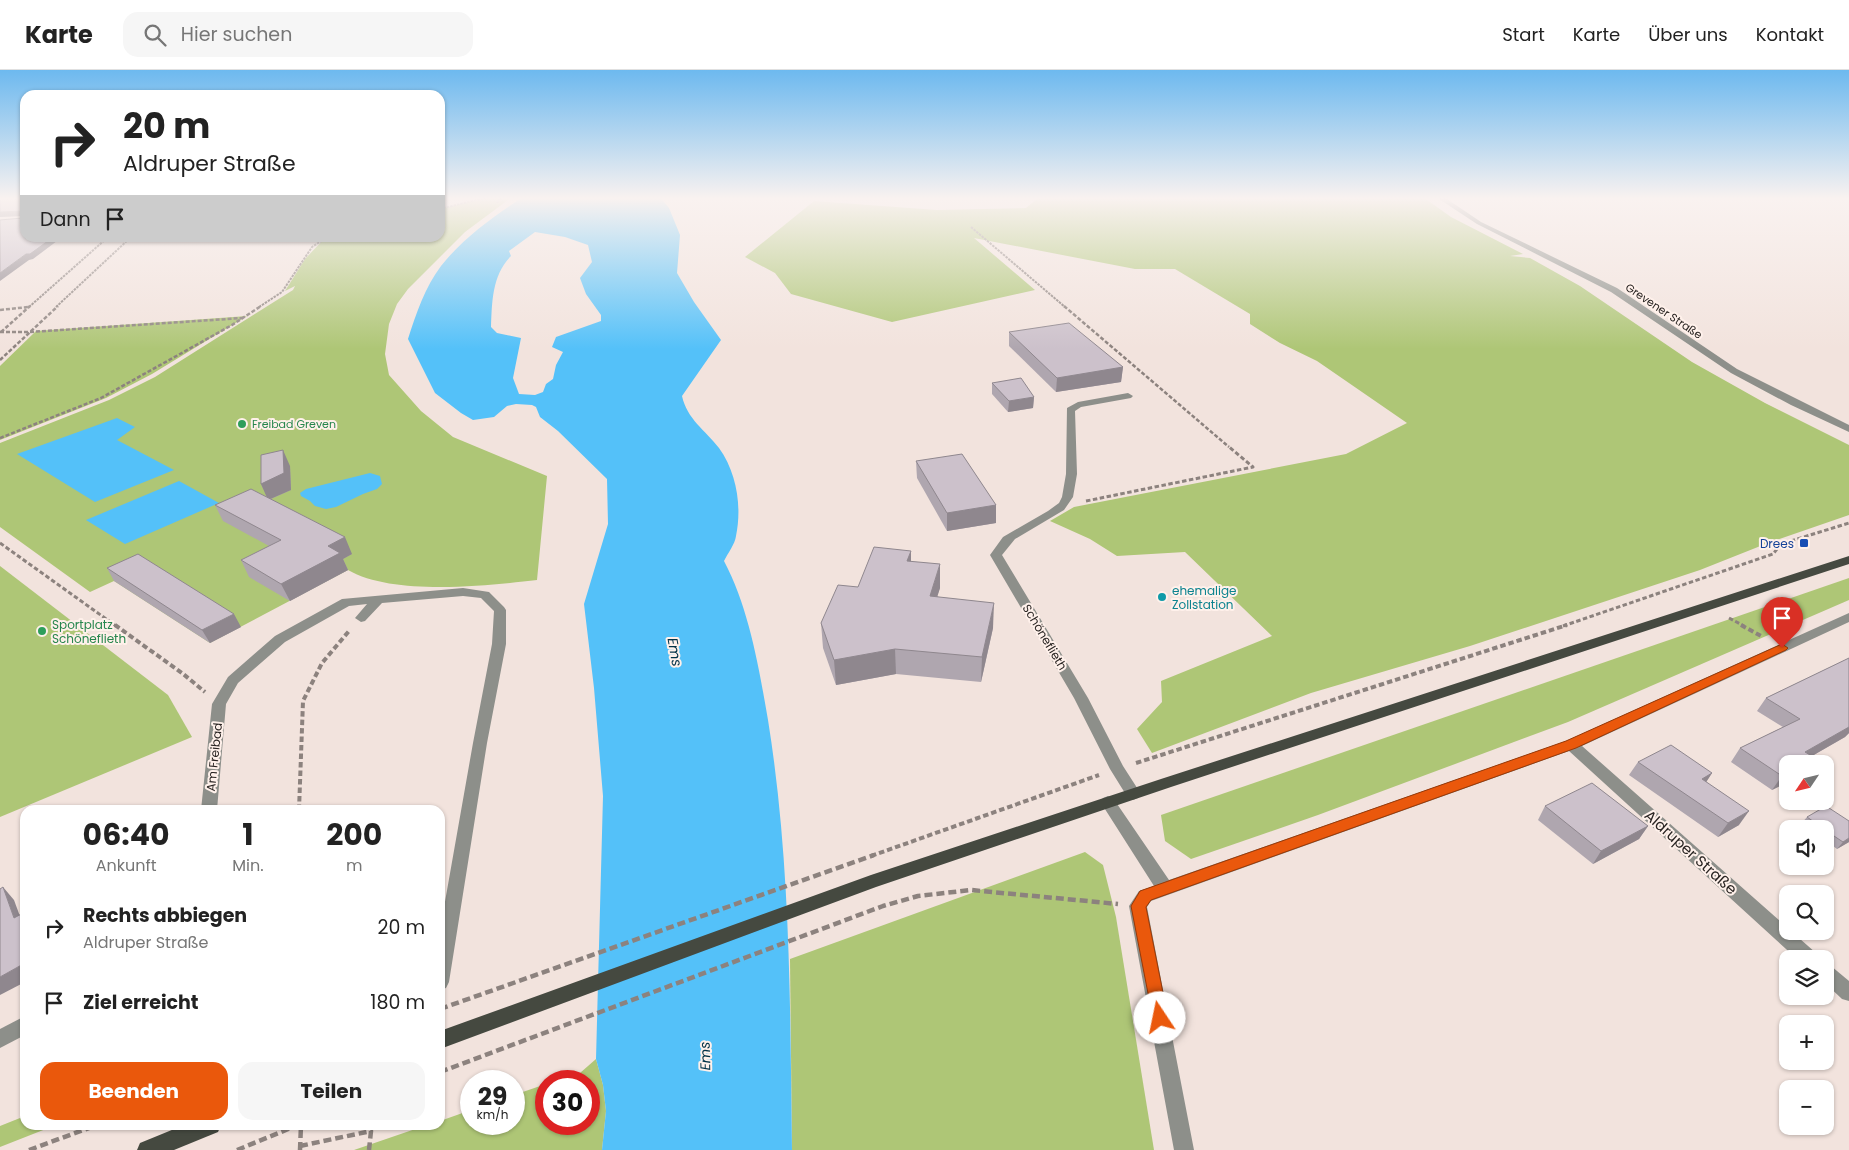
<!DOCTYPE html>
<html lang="de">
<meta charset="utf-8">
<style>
:root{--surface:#fff;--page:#f6f6f6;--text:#222;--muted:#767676;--line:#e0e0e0;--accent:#ea580c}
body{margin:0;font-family:Poppins,sans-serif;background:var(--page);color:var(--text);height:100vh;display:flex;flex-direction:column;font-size:19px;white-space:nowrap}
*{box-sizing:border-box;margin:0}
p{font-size:16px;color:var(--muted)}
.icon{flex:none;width:28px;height:28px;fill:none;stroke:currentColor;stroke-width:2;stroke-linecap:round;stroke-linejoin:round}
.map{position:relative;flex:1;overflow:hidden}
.side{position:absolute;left:20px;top:735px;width:425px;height:325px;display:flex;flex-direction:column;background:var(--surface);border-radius:15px;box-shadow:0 1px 4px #0004}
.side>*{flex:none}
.guide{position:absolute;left:20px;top:20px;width:425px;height:152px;border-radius:15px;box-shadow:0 1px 4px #0004;background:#fff;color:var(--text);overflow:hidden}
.needle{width:32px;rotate:235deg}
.controls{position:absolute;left:1779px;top:685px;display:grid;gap:10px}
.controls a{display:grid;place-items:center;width:55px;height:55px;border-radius:10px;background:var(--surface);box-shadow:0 1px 4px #0004;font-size:25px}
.speed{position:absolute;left:460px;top:1000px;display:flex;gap:10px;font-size:25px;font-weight:700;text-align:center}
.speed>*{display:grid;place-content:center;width:65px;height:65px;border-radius:50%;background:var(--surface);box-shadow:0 1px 4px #0004;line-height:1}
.speed small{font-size:12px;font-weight:400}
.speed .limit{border:8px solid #d22;background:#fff;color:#111}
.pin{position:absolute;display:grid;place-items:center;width:42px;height:42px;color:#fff;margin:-51px -21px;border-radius:50% 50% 50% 0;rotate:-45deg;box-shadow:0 0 5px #0007}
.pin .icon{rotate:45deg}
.me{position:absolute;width:55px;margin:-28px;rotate:349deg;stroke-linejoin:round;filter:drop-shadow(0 0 4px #0008)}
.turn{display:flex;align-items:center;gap:18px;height:105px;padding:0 20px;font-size:22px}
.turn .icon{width:65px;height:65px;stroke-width:2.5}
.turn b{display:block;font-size:35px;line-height:42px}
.then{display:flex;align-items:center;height:48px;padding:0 20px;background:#0003;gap:10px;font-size:19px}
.eta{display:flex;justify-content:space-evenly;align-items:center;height:85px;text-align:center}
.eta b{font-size:30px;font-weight:700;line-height:35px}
.action{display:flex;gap:10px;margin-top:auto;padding:10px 20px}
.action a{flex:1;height:58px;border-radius:15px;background:var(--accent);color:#fff;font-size:20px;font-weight:700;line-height:58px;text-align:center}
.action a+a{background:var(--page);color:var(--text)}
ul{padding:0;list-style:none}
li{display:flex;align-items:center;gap:15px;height:75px;padding:0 20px}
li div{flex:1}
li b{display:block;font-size:19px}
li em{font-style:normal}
header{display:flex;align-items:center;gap:30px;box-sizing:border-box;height:70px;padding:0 25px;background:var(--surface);border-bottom:1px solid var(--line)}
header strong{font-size:24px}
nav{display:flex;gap:28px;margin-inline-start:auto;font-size:18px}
.search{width:350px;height:45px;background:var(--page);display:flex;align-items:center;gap:12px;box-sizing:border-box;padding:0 18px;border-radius:15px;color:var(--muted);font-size:19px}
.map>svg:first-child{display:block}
</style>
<header>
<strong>Karte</strong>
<div class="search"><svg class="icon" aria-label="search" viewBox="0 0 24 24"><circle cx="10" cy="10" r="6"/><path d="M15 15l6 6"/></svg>Hier suchen</div>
<nav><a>Start</a><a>Karte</a><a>Über uns</a><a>Kontakt</a></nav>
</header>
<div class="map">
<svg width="1849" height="1080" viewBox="0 0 1849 1080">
<rect width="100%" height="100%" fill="#f2e3dd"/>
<g fill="#aec676">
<path d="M 490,127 L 512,127 L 465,162 L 408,219 L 397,234 L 389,254 L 385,284 L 389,305 L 421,341 L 453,367 L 547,406 L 537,510 C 485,516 393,526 348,500 L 210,573 L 114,511 L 90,522 L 0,457 L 0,373 L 109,330 L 155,307 L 293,220 L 295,216 L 285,221 L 305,189 L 324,169 L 440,168 L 440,139 Z"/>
<polygon points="1039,127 1423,127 1451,147 1523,184 1510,186 1530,188 1580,216 1692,292 1765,333 1849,375 1849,445 1768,473 1700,500 1470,576 1311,623 1152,683 1137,659 1162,632 1161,611 1272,566 1185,482 1117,486 1090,469 1050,451 1074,437 1346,384 1407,353 1317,291 1280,273 1250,254 1250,244 1175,199 1135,199 974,168 1035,220 892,252 791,224 775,203 745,187 814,131 937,140 1026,138"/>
<polygon points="247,246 152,304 106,328 0,370 0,296 36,261"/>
<polygon points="0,496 168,625 192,667 0,747"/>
<polygon points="1849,508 1849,530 1568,652 1318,745 1191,789 1165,771 1161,745"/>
<polygon points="1085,782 1103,795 1116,847 1154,1080 792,1080 790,889"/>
<polygon points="596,989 603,1015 606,1041 602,1080 354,1080 427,1055 440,1055 440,1051 471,1040 471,1054 514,1054 514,1025 546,1014 546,1054 589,1054 589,1011 555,1011 580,1003"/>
<polygon points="25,1046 25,1055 56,1055 0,1077 0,1056"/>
</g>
<g fill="#54c1f9" fill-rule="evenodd">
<path d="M 523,127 L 660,127 L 669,138 L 680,165 L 677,203 L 694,232 L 721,270 L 682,326 C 687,349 705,360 719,378 C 737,403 742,437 736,466 C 735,474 728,483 724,491 C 749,538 759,598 768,650 C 791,793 790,936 792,1080 L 602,1080 L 606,1041 L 603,1015 L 596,989 L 603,726 L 594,618 L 584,534 L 608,454 L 607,409 L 558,361 L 540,347 L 536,337 L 532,335 L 516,334 L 507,336 L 494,347 L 473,350 L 461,343 L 435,323 L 408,269 C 416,244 425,217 441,196 C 463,168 494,146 523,127 ZM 535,162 L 565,167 L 588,175 L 592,192 L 580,208 L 586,224 L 601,245 L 601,251 L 556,267 L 552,277 L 563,282 L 556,295 L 553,309 L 546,314 L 543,322 L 535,325 L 519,324 L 513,308 L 521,268 L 497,263 L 491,257 C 492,232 492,205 511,186 L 509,181 Z"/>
<polygon points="117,348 135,357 117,370 174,400 95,432 17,384"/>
<polygon points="370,403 380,406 382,414 377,419 363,424 336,437 326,439 315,436 310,431 301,426 300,423 306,419"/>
<polygon points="179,411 219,433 125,474 86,450"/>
</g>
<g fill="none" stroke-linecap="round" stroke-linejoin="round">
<g stroke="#8c827e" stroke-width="2" stroke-dasharray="2.5 1" stroke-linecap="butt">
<polyline points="497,133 501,127"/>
<polyline points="440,139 488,127"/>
<polyline points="971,157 1065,237"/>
<polyline points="29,237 107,168"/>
<polyline points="56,237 130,168"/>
<polyline points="259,237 282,222 312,177 326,168"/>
</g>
<g stroke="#8c827e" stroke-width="2.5" stroke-dasharray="4 2" stroke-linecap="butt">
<polyline points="1064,236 1229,377"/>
<polyline points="0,240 28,237"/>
<polyline points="0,262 30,262 243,248"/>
<polyline points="1,262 30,236"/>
<polyline points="0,290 58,236"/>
<polyline points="0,368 101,328 232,255 261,236"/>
</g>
<g stroke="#8c827e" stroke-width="3" stroke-dasharray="4.5 2.5" stroke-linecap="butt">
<polyline points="1086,431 1253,397 1228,376"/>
<polyline points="0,473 116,556"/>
<polyline points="1729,548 1744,556"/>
<polyline points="1563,556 1773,484 1781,474 1849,453"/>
</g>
<g stroke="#8c827e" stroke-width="4" stroke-dasharray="5.5 3" stroke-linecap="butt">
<polyline points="115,555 182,603 205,622"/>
<polyline points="1741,555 1763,567"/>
<polyline points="1136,693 1567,555"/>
<polyline points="299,740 303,631 322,593 349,561"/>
<polyline points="871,786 1099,705"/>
</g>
<g stroke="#8c827e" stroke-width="4.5" stroke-dasharray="8 4" stroke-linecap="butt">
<polyline points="440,939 874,785"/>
<polyline points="440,1002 883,836 918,826 971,820 1118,834"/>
<polyline points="300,1076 371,1061 369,1080"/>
<polyline points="29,1080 97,1055"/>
<polyline points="237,1080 298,1055"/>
<polyline points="300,1080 301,1055"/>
</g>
<g fill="#8d8f8a" fill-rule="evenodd">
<polygon points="1436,127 1444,127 1481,152 1617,218 1737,299 1849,355 1849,362 1791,335 1731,303 1611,222 1477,154"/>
<polygon points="1128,323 1133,326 1131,328 1081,337 1075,341 1077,404 1073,427 1064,440 1015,469 1002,485 1088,628 1123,696 1141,724 1138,728 1133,730 1128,728 1110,699 1074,628 990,485 1003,467 1048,441 1059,433 1062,427 1066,404 1067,338 1078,332"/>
<polygon points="463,518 489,522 504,537 506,540 506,574 487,673 449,912 446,918 440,920 440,860 473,673 492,574 494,541 481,528 463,526 382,533 365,551 361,552 355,548 367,534 349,536 285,572 238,613 226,634 217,740 201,740 212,634 228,607 275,566 342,529"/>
<polygon points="1849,543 1849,552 1582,676 1788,858 1788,861 1791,861 1816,883 1819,889 1797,889 1569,681 1151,831 1147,837 1194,1080 1174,1080 1129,836 1139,821 1154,816 1103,736 1100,732 1103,728 1108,726 1113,728 1169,810 1566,671"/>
<polygon points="1825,894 1831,896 1849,911 1849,931 1842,929 1825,913"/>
<polygon points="25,946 25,965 0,978 0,959"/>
</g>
<g fill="#454940" fill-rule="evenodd">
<polygon points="1849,486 1849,494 1171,717 876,817 440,979 440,961 871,805 1161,709"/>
<polygon points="184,1055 221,1055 218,1062 174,1080 137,1080 140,1073"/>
</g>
</g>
<g fill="#afa6af">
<polygon points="1009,262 1123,297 1121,312 1056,322 1009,276"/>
<polygon points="992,313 1034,327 1033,338 1008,342 992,324"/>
<polygon points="916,391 996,435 996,453 947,461 917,408"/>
<polygon points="290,396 291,420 271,429 352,484 343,489 348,500 290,531 249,507 241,490 269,476 223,451 215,435 267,427 261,414"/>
<polygon points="911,481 911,491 940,518 937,526 993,558 981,612 896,604 836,615 823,578 821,553 858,517"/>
<polygon points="107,498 241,557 210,573 114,511"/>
<polygon points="1849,588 1849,663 1845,667 1812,686 1788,712 1772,720 1731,692 1740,678 1783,657 1757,641 1766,628"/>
<polygon points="1638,692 1712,703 1706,712 1739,755 1718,767 1629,705"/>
<polygon points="1545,736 1648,756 1639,769 1593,794 1538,750"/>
<polygon points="1807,747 1849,751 1849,772 1837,779 1825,770 1825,759 1808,759 1801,754"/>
</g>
<g fill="#8f878e">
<polygon points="24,141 25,146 0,147 0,142"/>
<polygon points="52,168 61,168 33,189 29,190 0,211 0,203 26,184"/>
<polygon points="1123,297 1121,312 1056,322 1057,308"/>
<polygon points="1034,327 1033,338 1008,342 1009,331"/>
<polygon points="283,380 290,396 291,420 268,430 261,414"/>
<polygon points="996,435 996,453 947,461 947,443"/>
<polygon points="345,467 352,484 343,489 348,500 290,531 281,514 328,476"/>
<polygon points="911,481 911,505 907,491"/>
<polygon points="940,494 940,518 930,550 930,526"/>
<polygon points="994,533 993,558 981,612 982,587"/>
<polygon points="234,544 241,557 210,573 202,560"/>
<polygon points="895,579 896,604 836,615 834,590"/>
<polygon points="1849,657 1849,663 1845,667 1798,694 1805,682"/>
<polygon points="1817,689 1813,694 1808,694"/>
<polygon points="1712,703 1703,717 1702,709"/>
<polygon points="1788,703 1788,712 1772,720 1782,706"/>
<polygon points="1749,741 1739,755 1718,767 1728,753"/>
<polygon points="1648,756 1639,769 1593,794 1601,781"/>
<polygon points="1849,768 1849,772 1837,779 1843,772"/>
<polygon points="3,817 14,830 25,860 14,848"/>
<polygon points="25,893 25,912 0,925 0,907"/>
</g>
<g fill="#ccc1cb" stroke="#8f878e">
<polygon points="0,127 25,127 25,168 52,168 30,184 26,184 0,203 0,150 22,148 24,141 0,142"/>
<polygon points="1069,253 1123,297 1057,308 1009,262"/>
<polygon points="1021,308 1034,327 1009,331 992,313"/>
<polygon points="283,380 284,403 261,414 261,385"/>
<polygon points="962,384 996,435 947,443 916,391"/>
<polygon points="251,419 345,467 328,476 340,483 281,514 241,490 281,470 215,435"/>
<polygon points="874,477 911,481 907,491 940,494 930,526 994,533 982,587 895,579 834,590 821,553 838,515 858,517"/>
<polygon points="138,484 234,544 202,560 107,498"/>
<polygon points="1849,588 1849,657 1805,682 1817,689 1808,694 1788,694 1788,703 1782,706 1740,678 1800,649 1766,628"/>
<polygon points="1671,675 1712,703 1702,709 1749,741 1728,753 1638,692"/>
<polygon points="1592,713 1648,756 1601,781 1545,736"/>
<polygon points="1826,736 1849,751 1849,768 1843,772 1825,760 1825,759 1824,759 1807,747"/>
<polygon points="3,817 14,848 25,842 25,893 0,907 0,819"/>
</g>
<linearGradient id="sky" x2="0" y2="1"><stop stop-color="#6db9ef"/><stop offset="0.46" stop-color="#f9f2f0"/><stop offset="1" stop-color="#f9f2f0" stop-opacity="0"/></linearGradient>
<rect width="1849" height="279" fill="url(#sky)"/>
<polygon fill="#ea580c" stroke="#983908" points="1782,574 1788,578 1786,580 1576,678 1151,830 1146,837 1168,948 1166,954 1160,956 1154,954 1131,836 1140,821 1566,671"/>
<g fill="#2e9e5b" stroke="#fff1eb" stroke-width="2">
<circle cx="242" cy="354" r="5"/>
<circle cx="42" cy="561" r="5"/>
</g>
<rect fill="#1a4fb4" stroke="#fff1eb" stroke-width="2" x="1799" y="468" width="10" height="10" rx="2.5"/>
<circle fill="#0f9aa8" stroke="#fff1eb" stroke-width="2" cx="1162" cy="527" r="5"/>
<g text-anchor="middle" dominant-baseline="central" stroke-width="4" stroke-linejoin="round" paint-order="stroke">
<g font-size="11" fill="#292422" stroke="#fff1eb">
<text transform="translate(1664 241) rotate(34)">Grevener Straße</text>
</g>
<g font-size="11" fill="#27864d" stroke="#fff1eb" text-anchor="start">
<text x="252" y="354">Freibad Greven</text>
</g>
<g font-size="12" fill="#164399" stroke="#fff1eb" text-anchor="end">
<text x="1794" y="473">Drees</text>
</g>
<g font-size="12" fill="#0d838f" stroke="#fff1eb" text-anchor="start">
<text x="1172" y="520">ehemalige<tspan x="1172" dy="14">Zollstation</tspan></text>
</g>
<g font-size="12" fill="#27864d" stroke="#fff1eb" text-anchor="start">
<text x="52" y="554">Sportplatz<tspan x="52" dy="14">Schöneflieth</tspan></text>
</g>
<g font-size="12" fill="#292422" stroke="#fff1eb">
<text transform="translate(1045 567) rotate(59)">Schöneflieth</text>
<text transform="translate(214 687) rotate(-84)">Am Freibad</text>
</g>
<g font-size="14" font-style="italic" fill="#003147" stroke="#fff1eb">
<text transform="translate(675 582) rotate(80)">Ems</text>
<text transform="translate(705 986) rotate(-91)">Ems</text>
</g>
<g font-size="15" fill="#292422" stroke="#fff1eb">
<text transform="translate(1691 782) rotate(42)">Aldruper Straße</text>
</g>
</g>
</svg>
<div class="controls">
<a><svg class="needle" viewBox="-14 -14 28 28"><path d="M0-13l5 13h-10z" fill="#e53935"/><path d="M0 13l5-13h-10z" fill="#767676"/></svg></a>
<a><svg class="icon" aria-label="sound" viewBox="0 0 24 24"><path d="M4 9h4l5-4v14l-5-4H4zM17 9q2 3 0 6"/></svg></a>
<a><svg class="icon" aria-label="search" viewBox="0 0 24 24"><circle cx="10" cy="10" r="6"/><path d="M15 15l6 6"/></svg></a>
<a><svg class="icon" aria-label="layers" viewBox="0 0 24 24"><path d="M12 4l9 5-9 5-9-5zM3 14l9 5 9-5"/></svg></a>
<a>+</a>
<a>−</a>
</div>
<div class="speed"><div>29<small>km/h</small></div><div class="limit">30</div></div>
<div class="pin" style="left:1782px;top:578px;background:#d93025"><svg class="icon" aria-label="arrive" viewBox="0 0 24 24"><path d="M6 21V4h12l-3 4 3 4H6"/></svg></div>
<svg class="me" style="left:1160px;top:948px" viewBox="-20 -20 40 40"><circle r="19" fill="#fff"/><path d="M0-13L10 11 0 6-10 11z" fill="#ea580c"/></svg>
<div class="guide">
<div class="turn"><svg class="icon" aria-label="right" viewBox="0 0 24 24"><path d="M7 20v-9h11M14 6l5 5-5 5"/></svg><div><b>20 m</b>Aldruper Straße</div></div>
<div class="then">Dann<svg class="icon" aria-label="arrive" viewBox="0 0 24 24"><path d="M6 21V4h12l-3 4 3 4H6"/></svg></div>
</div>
<section class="side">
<div class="eta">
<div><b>06:40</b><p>Ankunft</p></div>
<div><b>1</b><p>Min.</p></div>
<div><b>200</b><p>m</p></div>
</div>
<ul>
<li><svg class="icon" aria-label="right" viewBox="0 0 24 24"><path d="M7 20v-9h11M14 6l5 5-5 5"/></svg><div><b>Rechts abbiegen</b><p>Aldruper Straße</p></div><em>20 m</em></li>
<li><svg class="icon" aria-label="arrive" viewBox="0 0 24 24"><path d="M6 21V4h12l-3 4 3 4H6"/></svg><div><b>Ziel erreicht</b></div><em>180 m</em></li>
</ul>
<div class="action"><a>Beenden</a><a>Teilen</a></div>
</section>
</div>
